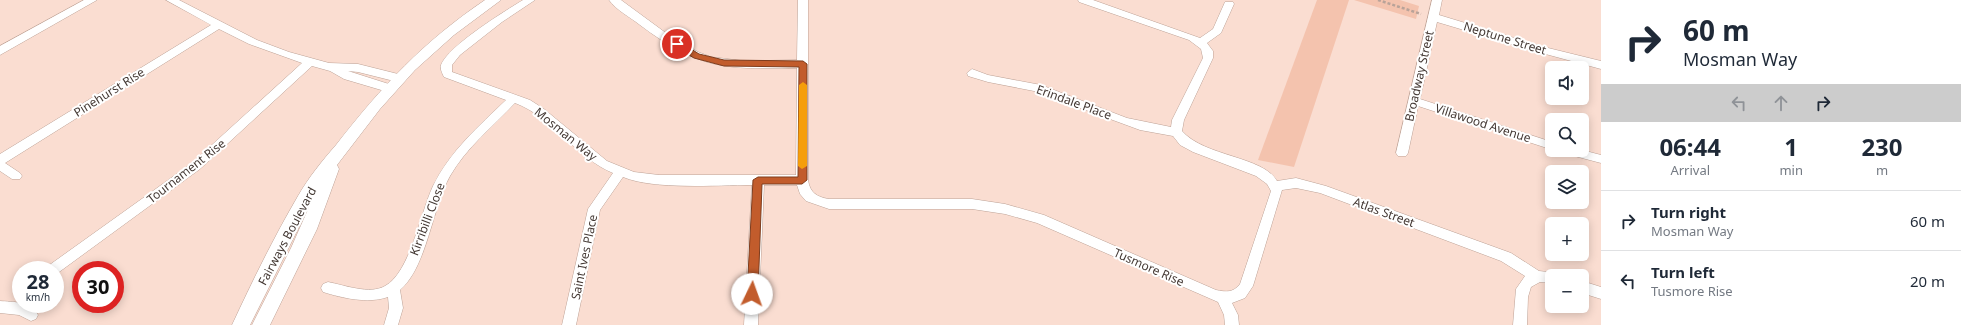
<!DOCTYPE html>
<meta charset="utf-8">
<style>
:root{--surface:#fff;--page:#f2f2f3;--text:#1f2937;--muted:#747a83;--line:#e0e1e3}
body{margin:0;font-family:"Noto Sans",sans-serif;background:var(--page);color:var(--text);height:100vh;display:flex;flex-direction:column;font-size:15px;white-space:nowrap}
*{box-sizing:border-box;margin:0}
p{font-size:13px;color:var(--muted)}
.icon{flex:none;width:22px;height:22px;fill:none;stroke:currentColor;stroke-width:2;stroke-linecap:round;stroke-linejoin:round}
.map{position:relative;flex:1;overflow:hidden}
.drawer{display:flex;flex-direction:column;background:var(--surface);width:360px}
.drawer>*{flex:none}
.top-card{background:#fff;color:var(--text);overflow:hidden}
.tools{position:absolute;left:1545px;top:61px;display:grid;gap:8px}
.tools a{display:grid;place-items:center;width:44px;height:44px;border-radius:6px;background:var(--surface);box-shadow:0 2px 10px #0003;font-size:20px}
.speed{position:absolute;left:12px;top:261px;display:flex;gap:8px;font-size:20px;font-weight:700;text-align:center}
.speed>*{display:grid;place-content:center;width:52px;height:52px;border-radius:50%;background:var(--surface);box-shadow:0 2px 10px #0003;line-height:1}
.speed small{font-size:10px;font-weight:400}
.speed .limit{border:6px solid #d22;background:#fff;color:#111}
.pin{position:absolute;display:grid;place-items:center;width:34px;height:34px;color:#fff;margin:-17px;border:2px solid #fff;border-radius:50%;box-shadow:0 1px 4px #0007}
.me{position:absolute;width:44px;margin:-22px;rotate:3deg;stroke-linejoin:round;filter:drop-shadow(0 0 3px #0008)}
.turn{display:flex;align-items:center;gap:14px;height:84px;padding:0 16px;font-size:18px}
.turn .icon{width:52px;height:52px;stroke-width:2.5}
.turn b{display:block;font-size:28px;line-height:34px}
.lanes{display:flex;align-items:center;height:38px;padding:0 16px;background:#0003;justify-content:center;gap:20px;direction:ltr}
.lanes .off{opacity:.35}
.eta{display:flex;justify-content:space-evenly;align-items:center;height:68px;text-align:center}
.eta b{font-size:24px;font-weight:700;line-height:28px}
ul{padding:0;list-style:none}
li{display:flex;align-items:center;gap:12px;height:60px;padding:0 16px;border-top:1px solid var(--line)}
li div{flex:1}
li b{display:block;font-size:15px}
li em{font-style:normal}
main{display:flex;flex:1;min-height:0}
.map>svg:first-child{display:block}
</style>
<main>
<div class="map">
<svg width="1601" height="325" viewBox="0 0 1601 325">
<rect width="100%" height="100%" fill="#faddd1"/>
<g fill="#f4c3ae">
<polygon points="1317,0 1349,0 1294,167 1258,160"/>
<polygon points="1354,0 1400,0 1419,6 1416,19"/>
</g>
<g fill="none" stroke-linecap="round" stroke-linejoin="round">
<defs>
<g id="minor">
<polygon points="84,0 97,0 0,55 0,46"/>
<polygon points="166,0 179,0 257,40 289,52 329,63 358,64 402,75 403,78 398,82 358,72 348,71 392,85 394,88 392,91 388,92 344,79 330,71 312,66 200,169 55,275 55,270 46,270 48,266 192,163 302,63 249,44 219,29 5,163 20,173 22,176 20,179 12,179 0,171 0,154 211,25"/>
<path d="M 523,0 L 535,0 L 502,22 L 460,55 L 452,65 L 452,72 L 530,100 L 544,109 L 607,161 L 634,172 L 659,175 L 796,175 L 797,68 C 725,69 700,70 640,25 C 630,17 616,10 609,0 L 621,0 L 670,36 L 698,52 L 711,57 L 744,61 L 797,60 L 798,0 L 808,0 L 808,180 C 810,193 817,197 829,199 L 972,199 L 1005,204 L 1044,215 L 1216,290 C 1226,292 1233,293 1240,284 L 1271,191 L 1267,184 L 1256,176 L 1193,152 L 1180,145 L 1173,136 L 1140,130 L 1034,91 L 988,82 L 968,76 L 967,73 L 972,69 L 988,75 L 1041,85 L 1127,118 L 1171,127 L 1172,120 L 1203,58 L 1201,49 L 1189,40 L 1079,2 L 1078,0 L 1093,0 L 1200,38 L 1213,29 L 1225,2 L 1233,2 L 1234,4 L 1221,33 L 1207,43 L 1213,51 L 1213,58 L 1184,120 L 1182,131 C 1205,157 1263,156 1277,181 L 1296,178 L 1326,186 L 1511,253 L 1539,271 L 1557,273 L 1558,276 L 1552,276 L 1552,283 L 1540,282 L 1531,287 L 1528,297 L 1527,325 L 1513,325 L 1516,289 L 1525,276 L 1501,261 L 1320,193 L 1296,188 L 1282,190 L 1253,286 L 1245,298 L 1232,303 L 1238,315 L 1239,325 L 1225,325 L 1224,315 L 1218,302 L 1037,223 L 1005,214 L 972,209 L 829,209 L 806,201 L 800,194 L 797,185 L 764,185 L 758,325 L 744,325 L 752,185 C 717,185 654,190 623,177 L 600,210 L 576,325 L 562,325 L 588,209 L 613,173 C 576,158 553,117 515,103 C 493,126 466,148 450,176 C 432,208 427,267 400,290 L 403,308 L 398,325 L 384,325 L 389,308 L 388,297 C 368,304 342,298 323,292 L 321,288 L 323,284 L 328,282 C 344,285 370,295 385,286 C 410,273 421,211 433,186 C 450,151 479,126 506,100 L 444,77 C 442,73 440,69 441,65 C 448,46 505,11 523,0 Z"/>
<polygon points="1432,0 1442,0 1439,15 1544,47 1601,61 1601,69 1538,52 1437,22 1420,99 1552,142 1553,150 1418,106 1408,153 1406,156 1398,156 1396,153"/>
<polygon points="1561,150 1582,150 1601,155 1601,163 1563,153"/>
<polygon points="1582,281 1601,287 1601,299 1582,293"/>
<path d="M 0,301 C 13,302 31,301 38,315 L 36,319 L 31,321 L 19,315 L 0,313 Z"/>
</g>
<path id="tertiary" d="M 485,0 L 501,0 L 454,35 L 415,70 L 380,109 L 337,165 L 339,169 L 317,229 L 270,325 L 252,325 L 291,248 L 310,205 L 250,325 L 232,325 C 252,282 274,237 298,196 C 309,177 322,161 336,145 C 382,86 423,42 485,0 Z"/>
</defs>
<use href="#minor" stroke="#bda296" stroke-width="1"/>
<use href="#tertiary" stroke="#bda296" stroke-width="1"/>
<polyline stroke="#b9a399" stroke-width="2.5" stroke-dasharray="3 2" stroke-linecap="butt" points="1378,0 1421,14"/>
<use href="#minor" fill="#fff" fill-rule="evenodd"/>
<use href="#tertiary" fill="#fff" fill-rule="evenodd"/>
</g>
<polygon fill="#c25c2c" stroke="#7e3c1d" points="674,42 680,42 699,54 724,60 803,61 807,64 807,180 802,184 762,184 758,294 756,297 749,297 747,294 753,180 758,177 798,177 799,67 724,66 694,58 674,46"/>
<polygon fill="#f59e0b" points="803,82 807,85 807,166 802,169 798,166 799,85"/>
<g text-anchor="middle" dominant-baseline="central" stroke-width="4" stroke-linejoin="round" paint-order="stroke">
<g font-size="12" fill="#443934" stroke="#fff">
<text transform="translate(1505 38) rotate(17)">Neptune Street</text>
<text transform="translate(1419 76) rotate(-77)">Broadway Street</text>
<text transform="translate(109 92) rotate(-32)">Pinehurst Rise</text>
<text transform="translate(1074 102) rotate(20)">Erindale Place</text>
<text transform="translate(1483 123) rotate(18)">Villawood Avenue</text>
<text transform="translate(566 134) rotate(39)">Mosman Way</text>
<text transform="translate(186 171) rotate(-38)">Tournament Rise</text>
<text transform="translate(1384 212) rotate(20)">Atlas Street</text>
<text transform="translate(427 219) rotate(-69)">Kirribilli Close</text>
<text transform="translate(287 236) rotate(-62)">Fairways Boulevard</text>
<text transform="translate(584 257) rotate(-78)">Saint Ives Place</text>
<text transform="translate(1149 267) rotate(24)">Tusmore Rise</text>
</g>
</g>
</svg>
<div class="tools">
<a><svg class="icon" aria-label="sound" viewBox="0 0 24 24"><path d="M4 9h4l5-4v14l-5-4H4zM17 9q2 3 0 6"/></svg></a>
<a><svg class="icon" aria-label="search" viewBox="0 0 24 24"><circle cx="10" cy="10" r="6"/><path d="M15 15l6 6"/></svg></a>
<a><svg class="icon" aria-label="layers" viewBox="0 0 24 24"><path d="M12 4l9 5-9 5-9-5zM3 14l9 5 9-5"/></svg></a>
<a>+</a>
<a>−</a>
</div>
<div class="speed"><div>28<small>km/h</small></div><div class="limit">30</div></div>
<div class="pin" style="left:677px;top:44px;background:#d93025"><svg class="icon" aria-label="arrive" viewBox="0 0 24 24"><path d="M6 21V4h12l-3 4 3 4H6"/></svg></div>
<svg class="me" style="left:752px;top:294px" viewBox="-20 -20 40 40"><circle r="19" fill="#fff"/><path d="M0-13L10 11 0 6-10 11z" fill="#c25c2c"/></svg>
</div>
<section class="drawer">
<div class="top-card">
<div class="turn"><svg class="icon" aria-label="right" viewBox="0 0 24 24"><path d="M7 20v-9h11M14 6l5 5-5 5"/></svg><div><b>60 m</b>Mosman Way</div></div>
<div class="lanes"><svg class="icon off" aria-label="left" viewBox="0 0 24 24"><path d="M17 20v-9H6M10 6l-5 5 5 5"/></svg><svg class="icon off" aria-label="ahead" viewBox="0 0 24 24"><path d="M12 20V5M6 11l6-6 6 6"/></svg><svg class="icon" aria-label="right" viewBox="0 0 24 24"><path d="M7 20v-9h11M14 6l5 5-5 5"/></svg></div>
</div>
<div class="eta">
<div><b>06:44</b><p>Arrival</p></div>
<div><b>1</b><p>min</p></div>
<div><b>230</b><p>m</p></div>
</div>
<ul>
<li><svg class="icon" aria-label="right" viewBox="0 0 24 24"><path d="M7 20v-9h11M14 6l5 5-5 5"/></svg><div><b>Turn right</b><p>Mosman Way</p></div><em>60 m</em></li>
<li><svg class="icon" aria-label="left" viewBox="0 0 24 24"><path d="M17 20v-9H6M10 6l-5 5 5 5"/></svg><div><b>Turn left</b><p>Tusmore Rise</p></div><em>20 m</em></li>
</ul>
</section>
</main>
